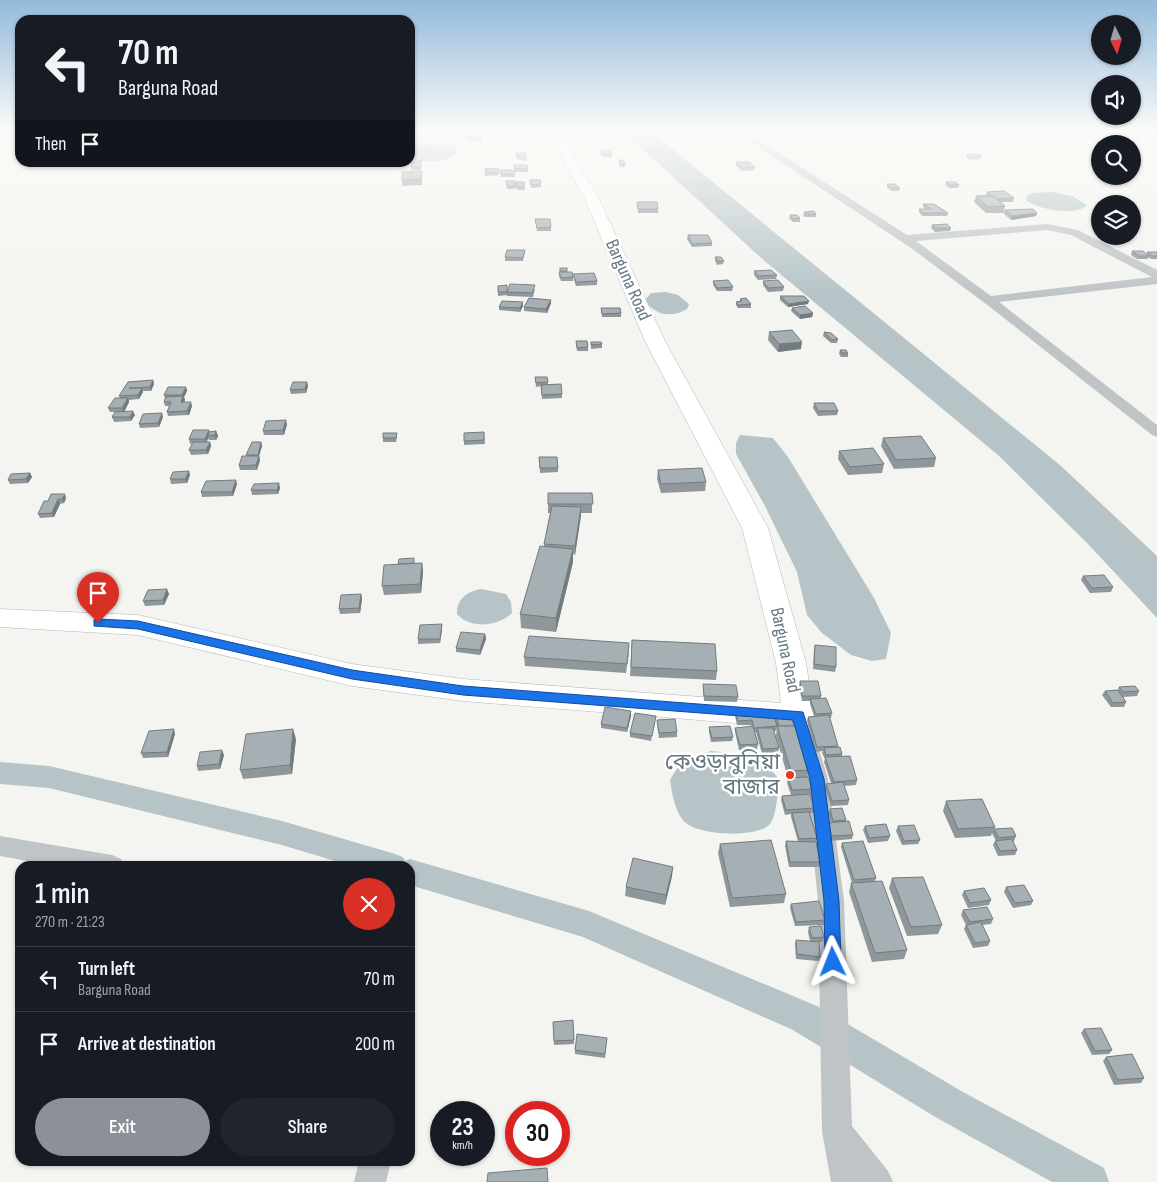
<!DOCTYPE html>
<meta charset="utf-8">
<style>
:root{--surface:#171b24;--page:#20242c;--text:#f1f3f6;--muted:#9ea1a6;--line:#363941;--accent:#8c9099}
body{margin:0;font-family:"Sofia Sans Condensed","Noto Sans Bengali",sans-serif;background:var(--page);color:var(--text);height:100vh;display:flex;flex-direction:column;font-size:19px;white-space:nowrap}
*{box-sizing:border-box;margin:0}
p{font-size:16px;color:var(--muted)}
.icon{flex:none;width:28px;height:28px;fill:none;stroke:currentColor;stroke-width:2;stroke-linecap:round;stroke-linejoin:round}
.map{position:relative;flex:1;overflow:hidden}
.drawer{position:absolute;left:15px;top:861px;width:400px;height:305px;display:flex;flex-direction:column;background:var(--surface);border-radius:15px;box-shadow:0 1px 4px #0004}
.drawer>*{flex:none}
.hud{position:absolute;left:15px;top:15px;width:400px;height:152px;border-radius:15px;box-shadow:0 1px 4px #0004;background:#171b24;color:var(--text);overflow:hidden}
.needle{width:32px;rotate:175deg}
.controls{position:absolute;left:1091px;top:15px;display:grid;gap:10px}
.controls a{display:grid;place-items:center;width:50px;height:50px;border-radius:50%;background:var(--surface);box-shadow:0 1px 4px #0004;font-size:25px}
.speed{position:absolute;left:430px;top:1101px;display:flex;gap:10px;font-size:25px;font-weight:700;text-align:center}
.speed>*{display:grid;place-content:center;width:65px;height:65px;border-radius:50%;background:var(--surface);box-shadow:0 1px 4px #0004;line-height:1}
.speed small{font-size:12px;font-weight:400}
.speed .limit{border:8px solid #d22;background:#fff;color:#111}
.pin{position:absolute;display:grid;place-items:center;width:42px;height:42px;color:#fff;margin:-51px -21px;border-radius:50% 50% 50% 0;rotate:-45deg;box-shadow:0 0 5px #0007}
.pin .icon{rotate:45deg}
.me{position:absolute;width:55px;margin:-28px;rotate:358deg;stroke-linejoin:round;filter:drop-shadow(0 0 4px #0008)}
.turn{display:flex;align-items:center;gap:18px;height:105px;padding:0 20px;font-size:22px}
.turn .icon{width:65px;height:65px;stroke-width:2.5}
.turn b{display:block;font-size:35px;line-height:42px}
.then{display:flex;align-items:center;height:48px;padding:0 20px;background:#0003;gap:10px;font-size:19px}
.round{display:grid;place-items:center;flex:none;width:52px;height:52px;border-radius:26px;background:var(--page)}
.headline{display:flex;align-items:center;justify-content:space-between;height:85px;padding:0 20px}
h1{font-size:30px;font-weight:600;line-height:38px}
.action{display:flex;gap:10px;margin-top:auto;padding:10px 20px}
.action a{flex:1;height:58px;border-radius:30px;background:var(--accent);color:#fff;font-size:20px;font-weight:600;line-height:58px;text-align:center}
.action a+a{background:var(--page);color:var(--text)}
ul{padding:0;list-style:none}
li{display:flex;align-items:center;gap:15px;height:65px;padding:0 20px;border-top:1px solid var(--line)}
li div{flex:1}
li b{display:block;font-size:19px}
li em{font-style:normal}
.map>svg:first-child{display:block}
</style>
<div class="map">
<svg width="1157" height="1182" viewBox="0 0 1157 1182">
<rect width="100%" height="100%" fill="#f4f4f0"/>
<g fill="#b6c4c7">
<polygon points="622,130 649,130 1061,466 1157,556 1157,618 1089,545 998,455 760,257"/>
<polygon points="424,143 455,147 456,154 443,161 410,161 410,146"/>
<path d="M 1052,192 L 1072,196 L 1087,205 C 1078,217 1036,209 1026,200 L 1027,196 L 1032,193 Z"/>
<path d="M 666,292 L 678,295 L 689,304 L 687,309 C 672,318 655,316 645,300 L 651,293 Z"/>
<polygon points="740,435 773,438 788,457 874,598 891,633 886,659 872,661 851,655 822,633 807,615 797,572 765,506 736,454 736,443"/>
<path d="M 481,589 L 506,594 L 511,602 L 512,613 C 498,627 470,629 457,614 C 456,599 468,591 481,589 Z"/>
<path d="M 711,751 C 739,754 766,756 781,783 C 776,795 777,819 768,826 C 752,838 700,835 686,823 C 675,814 672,793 670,780 C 681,760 689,757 711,751 Z"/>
</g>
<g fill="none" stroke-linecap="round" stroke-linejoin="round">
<polygon fill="#b6c4c7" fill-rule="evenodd" points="0,762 49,766 282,821 392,853 403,857 405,861 410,859 589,911 817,1006 963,1092 1104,1168 1109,1182 1052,1182 937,1118 793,1030 583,937 410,885 410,866 351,866 282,845 49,788 0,784"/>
<defs>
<polygon id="primary" points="546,130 558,130 598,197 665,341 768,528 806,663 814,716 809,724 798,728 463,701 352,686 138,635 0,627 0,609 138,615 352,664 463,679 781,703 776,663 742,528 645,341 584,197"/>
</defs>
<use href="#primary" stroke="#b2b7ba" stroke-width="1"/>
<g fill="#bfc4c6" fill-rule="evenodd">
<path d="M 733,130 L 743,130 L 907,235 L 1047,224 L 1078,230 L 1157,270 L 1157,284 L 999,302 L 1157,425 L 1157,437 L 1152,435 L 990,307 L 911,248 ZM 1047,230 L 1071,235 L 1152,277 L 991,296 L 916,241 Z"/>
<polygon points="798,708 806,710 809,716 828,779 844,901 852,1126 888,1171 893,1182 831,1182 822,1131 818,901 806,779 787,716 790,710"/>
<polygon points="0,836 112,855 121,859 124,866 55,866 0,856"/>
<polygon points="359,1161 391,1161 386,1182 354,1182"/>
</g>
<use href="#primary" fill="#fff" fill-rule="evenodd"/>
</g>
<g fill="#8f979b">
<polygon points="577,130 590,133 590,136 578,136"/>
<polygon points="809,130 827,130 827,132 812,132"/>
<polygon points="465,133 482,138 482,141 467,141"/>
<polygon points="601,151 612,154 612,157 603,157 601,154"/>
<polygon points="516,153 527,156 526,161 517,159"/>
<polygon points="967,154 982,156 981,159 970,160 966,157"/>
<polygon points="619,160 625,164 625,167 620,167 619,163"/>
<polygon points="421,161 421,170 411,170 411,167"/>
<polygon points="736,162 755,167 754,170 741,171 736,165"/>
<polygon points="527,165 528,172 515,172 514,168"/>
<polygon points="498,168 499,175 485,176 485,169"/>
<polygon points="500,170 514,170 515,177 501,177"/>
<polygon points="422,171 422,185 402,186 402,180"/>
<polygon points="530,180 541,184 541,187 531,188"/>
<polygon points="506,181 516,186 516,189 507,189"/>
<polygon points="516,182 524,182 525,190 517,190"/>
<polygon points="946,182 959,185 958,188 949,188 945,185"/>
<polygon points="887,184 900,188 899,191 891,191 887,187"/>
<polygon points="987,192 1014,198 1013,202 1001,202 1005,206 1004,213 986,213 974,202 976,196 986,195"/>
<polygon points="637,202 658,209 658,213 638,213"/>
<polygon points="923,204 948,213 947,216 922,216 919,212 919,209 925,209 923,207"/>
<polygon points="1005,210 1036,216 1011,220 1004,214"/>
<polygon points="804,212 816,214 816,217 805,217 803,215"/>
<polygon points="790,215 800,218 800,222 793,222 789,218"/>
<polygon points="535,219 551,227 551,231 537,231"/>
<polygon points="932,225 951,228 950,231 935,232 931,228"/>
<polygon points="688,235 712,243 712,246 692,247 687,239"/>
<polygon points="525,250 523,261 505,261 505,257"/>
<polygon points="1132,251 1147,254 1147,252 1157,252 1157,259 1151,259 1148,257 1148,259 1137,259 1131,255"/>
<polygon points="715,257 724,261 723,264 717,265 715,261"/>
<polygon points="560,268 567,268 567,272 573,277 573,281 561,281 559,276"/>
<polygon points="754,271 777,275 776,279 758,280 754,275"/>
<polygon points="573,274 597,281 597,285 576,286 573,277"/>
<polygon points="713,281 733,287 732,291 717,291 713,285"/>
<polygon points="763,281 784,287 783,291 768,292 763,285"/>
<polygon points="498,286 507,292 535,289 533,297 507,296 507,295 498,296"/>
<polygon points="780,296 808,304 788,307 780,300"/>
<polygon points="740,299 751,304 751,308 738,308 736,305 736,302 740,301"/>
<polygon points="551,300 551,303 547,313 524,311 524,307"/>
<polygon points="523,306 520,312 499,310 499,307"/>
<polygon points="601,308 621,313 621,317 602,317"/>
<polygon points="792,308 813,313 812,317 800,319 791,311"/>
<polygon points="769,332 801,349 778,352 768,340"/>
<polygon points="824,332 838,339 837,343 831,343 823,336"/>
<polygon points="576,341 588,347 588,351 577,351"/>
<polygon points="591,342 602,344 602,348 591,349"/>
<polygon points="840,350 848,353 848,357 841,357 839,354"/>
<polygon points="535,377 547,377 548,384 562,394 562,398 542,399 541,386 536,387"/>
<polygon points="153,380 154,384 151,391 143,391 143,392 139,399 129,400 129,402 124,412 135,415 131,421 114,422 112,417 115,412 110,412 108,408 120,398 119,396 128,382"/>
<polygon points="307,382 308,386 306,393 291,394 290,390"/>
<polygon points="186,387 187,391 184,397 185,400 184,402 192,406 189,415 168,416 167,412 170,406 165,406 164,402 165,399 164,395"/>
<polygon points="814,403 838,411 837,415 818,416 813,408"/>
<polygon points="163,417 159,427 140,428 139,424"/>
<polygon points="287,424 284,435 264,435 263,431"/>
<polygon points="216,431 218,436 216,440 209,440 208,438 207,442 210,442 211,446 208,454 191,455 189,450 193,443 190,444 189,439 210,432"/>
<polygon points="484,432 485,444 464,445 464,441"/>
<polygon points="397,437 396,442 383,442 383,438"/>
<polygon points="883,438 936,458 934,467 894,469 881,446"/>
<polygon points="261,442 262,446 259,456 260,460 257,470 240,470 239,466 247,456 246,455"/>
<polygon points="839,451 884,464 882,473 848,475 838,459"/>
<polygon points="539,457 558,468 558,472 540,473"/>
<polygon points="658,470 706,482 705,491 661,493 657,479"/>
<polygon points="30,473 32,477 28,483 10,484 8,480"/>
<polygon points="190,475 187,483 171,484 170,479"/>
<polygon points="237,484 233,496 202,497 201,492"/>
<polygon points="280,488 278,494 252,495 251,490"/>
<polygon points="548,493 592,493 592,513 581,513 575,555 573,554 573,562 556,632 521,628 520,614 544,546 550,513 548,513"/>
<polygon points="66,498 64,503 60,504 54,517 40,518 38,514 48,501"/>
<polygon points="415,563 422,563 423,572 421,593 384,595 382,586"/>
<polygon points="1083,576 1113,587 1111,592 1090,593 1081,580"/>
<polygon points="169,594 164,605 145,606 143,601"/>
<polygon points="361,594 362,599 360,613 340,614 339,609"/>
<polygon points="442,624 442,629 440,643 418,644 418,639"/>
<polygon points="485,634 486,639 480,655 456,652 456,648"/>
<polygon points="632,640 717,671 716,680 630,676"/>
<polygon points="815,645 836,667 835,672 813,669 814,649"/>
<polygon points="629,652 626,673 525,666 524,657"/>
<polygon points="800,681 821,696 821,698 832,713 831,718 829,718 838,746 837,747 842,754 842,756 857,780 856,785 844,786 849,800 848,805 831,806 825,788 826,784 831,783 824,762 825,759 822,753 823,751 816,752 807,721 808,717 814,716 810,704 810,701 802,701 799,686"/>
<polygon points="703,684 738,697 737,702 704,701 703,689"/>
<polygon points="1119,687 1139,691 1137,696 1123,697 1126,702 1124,707 1111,707 1102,695 1105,691 1118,690"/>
<polygon points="631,711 631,716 627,732 601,728 601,724"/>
<polygon points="736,712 775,719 776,715 809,770 807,777 812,789 811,794 799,795 814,808 813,813 810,813 817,838 816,842 820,862 819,867 789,867 785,846 786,841 798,841 791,817 791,814 785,815 781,800 782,796 791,795 787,783 788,778 776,736 777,727 776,731 774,731 779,748 778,753 762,754 756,732 755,732 758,744 757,749 739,750 735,732 735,728 752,727 751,725 737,725 735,716"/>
<polygon points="656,716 651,741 630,737 630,733"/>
<polygon points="657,720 677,732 677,737 659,738 657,724"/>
<polygon points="709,727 733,737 732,741 711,742 709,732"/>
<polygon points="175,734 168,757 143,758 141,753"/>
<polygon points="296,739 292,774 243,779 240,770"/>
<polygon points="224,755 220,769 198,771 197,766"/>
<polygon points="946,801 995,827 994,829 1016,836 1014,841 1012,841 1017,850 1015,855 998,856 993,845 995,841 996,841 992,833 991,836 955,838 943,811"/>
<polygon points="830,809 846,820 846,822 853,835 852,839 830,841 826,828 827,823 831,823 828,814"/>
<polygon points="865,826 890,836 888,841 868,843 863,830"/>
<polygon points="898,826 920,840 918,844 902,845 896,831"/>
<polygon points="842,843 876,878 875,881 907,950 904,959 872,962 849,892 851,883 852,883 841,847"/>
<polygon points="720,844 786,894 784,903 730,907 718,853"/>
<polygon points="672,876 665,905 625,896 626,887"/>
<polygon points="892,878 942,925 938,934 907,936 889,888"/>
<polygon points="1006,887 1033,901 1031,905 1013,908 1004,892"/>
<polygon points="964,891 991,900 989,905 968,908 962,895"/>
<polygon points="791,904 825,920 824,925 795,926 790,908"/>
<polygon points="963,910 993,919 991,924 982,925 990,941 988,946 973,948 964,929 966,925 961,915"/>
<polygon points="809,927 824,937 823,942 819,942 820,957 818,961 796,959 795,944 796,940 810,941 808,932"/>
<polygon points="573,1020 574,1044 554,1045 553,1022"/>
<polygon points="1084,1029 1112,1050 1109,1054 1092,1055 1081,1033"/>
<polygon points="607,1038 605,1058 575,1054 575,1050"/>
<polygon points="1106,1057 1144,1078 1141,1083 1114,1085 1103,1061"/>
</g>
<g fill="#747b7e">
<polygon points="1037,213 1036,216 1011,220 1012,216"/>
<polygon points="551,300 551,303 547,313 546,309"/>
<polygon points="809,301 808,304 788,307 789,304"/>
<polygon points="523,302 523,306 520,312 520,308"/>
<polygon points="813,313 812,317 800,319 800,315"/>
<polygon points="802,342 801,349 778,352 779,344"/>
<polygon points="153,380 154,384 151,391 150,387"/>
<polygon points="307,382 308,386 306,393 305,389"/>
<polygon points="186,387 187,391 184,397 185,400 182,406 181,402 183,397 182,395"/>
<polygon points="142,388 143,392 139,399 138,395"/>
<polygon points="128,398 129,402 124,412 122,408"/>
<polygon points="191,402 192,406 189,415 187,411"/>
<polygon points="133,411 135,415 131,421 130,417"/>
<polygon points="162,413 163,417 159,427 158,423"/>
<polygon points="286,420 287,424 284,435 283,430"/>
<polygon points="209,430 210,434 208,436 208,438 206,443 205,439"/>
<polygon points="216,431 218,436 216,440 215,435"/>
<polygon points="210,442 211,446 208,454 206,450"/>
<polygon points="261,442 262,446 259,456 260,460 257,470 256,465 259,458 258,455"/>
<polygon points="189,471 190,475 187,483 185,479"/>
<polygon points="30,473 32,477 28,483 26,479"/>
<polygon points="236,480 237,484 233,496 232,492"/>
<polygon points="279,483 280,488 278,494 277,490"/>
<polygon points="65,494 66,498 64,503 62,499"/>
<polygon points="58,499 60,504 54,517 52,513"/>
<polygon points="581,507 581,516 575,555 575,546"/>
<polygon points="573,549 573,562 556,632 556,618"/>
<polygon points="422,563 423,572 421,593 420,584"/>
<polygon points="167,589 169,594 164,605 163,600"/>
<polygon points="361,594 362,599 360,613 359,608"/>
<polygon points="442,624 442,629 440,643 440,639"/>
<polygon points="485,634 486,639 480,655 480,650"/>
<polygon points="631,711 631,716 627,732 627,728"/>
<polygon points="174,729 175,734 168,757 167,752"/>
<polygon points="293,729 296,739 292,774 290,765"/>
<polygon points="222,750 224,755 220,769 219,764"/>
<polygon points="673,867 672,876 665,905 666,895"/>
</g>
<g fill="#a6b0b4" stroke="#747b7e">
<polygon points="577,130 589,130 590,133 578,133"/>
<polygon points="465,133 480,133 482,138 466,139"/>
<polygon points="610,150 612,154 603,154 601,151"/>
<polygon points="516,153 526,153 526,158 517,156"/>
<polygon points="967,154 978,154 982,156 971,157"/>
<polygon points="619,160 623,160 625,164 620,164"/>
<polygon points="421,161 421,167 411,167 412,162"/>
<polygon points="736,162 749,162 755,167 741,168"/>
<polygon points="514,165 527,165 528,168 515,169"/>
<polygon points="498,168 499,172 485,173 485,169"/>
<polygon points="500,170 514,170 515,174 501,174"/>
<polygon points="422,171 421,179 402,180 402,172"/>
<polygon points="530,180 540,180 541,184 531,185"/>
<polygon points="506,181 515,181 516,186 507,186"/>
<polygon points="516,182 524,182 524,187 517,187"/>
<polygon points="946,182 955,182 959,185 950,185"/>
<polygon points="887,184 895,184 900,188 892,188"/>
<polygon points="1004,191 1014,198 997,199 993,196 991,196 987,192"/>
<polygon points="976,196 993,196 1005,206 988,207"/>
<polygon points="637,202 657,202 658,209 638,209"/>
<polygon points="923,204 934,204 948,213 923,213 919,209 931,209"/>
<polygon points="1033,209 1037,213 1012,216 1005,210"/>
<polygon points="814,211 816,214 806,214 804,212"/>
<polygon points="790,215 797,215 800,218 793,219"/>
<polygon points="535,219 550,219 551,227 537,228"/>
<polygon points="947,224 951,228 936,228 932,225"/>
<polygon points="688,235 708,235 712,243 692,244"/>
<polygon points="507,250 525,250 523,258 505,257"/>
<polygon points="1132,251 1143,251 1149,256 1139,256"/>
<polygon points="1147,252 1157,252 1157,256 1152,256"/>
<polygon points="715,257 721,257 724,261 718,261"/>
<rect x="560" y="268" width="7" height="3"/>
<polygon points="771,270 777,275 759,276 754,271"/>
<polygon points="559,272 572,272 573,277 561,278"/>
<polygon points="594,273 597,281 576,282 573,274"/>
<polygon points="728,280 733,287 717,288 713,281"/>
<polygon points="778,280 784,287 768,288 763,281"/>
<polygon points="510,284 535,285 532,293 507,292"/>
<polygon points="507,285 507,292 498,292 498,286"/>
<polygon points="780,296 804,296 809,301 789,304"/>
<polygon points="529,298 551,300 546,309 524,307"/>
<polygon points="746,298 751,304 738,305 736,302 742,301 740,299"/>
<polygon points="502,301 523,302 520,308 499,307"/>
<polygon points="805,306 813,313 800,315 792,308"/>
<polygon points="601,308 620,308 621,313 602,314"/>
<polygon points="792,330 802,342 779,344 769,332"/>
<polygon points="824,332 831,333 838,339 832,340"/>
<polygon points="576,341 587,341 588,347 577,348"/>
<polygon points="591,342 601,342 602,344 591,345"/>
<polygon points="840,350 846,350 848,353 842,353"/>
<polygon points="535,377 547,377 548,382 536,383"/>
<polygon points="153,380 150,387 129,388 142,388 138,395 119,396 128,382"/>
<polygon points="293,382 307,382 305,389 290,390"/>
<polygon points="561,384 562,394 542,395 541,385"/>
<polygon points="168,387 186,387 182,395 164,395"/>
<polygon points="183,396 181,402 191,402 187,411 167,412 171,402 164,402 166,397"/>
<polygon points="115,398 128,398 122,408 108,408"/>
<polygon points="814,403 834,403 838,411 818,411"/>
<polygon points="133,411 130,417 112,417 115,412"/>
<polygon points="162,413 158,423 139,424 143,414"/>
<polygon points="286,420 283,430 263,431 266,421"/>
<polygon points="193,430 209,430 205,439 189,439"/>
<polygon points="216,431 215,435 208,436 209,432"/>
<polygon points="484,432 484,440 464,441 464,433"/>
<polygon points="383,433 397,433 396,438 383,438"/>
<polygon points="921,436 936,458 896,460 883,438"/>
<polygon points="193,442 210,442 206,450 189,450"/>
<polygon points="252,442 261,442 258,455 246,455"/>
<polygon points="873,448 884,464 850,467 839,451"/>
<polygon points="242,456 259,456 256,465 239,466"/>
<polygon points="539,457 557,457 558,468 540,468"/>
<polygon points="702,468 706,482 661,484 658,470"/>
<polygon points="189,471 185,479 170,479 173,472"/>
<polygon points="30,473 26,479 8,480 11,474"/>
<polygon points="236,480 232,492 201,492 206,481"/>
<polygon points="279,483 277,490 251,490 254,484"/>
<polygon points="548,493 592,493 593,504 548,504"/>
<polygon points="51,494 65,494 62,499 58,499 52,513 38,514 44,501 48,501"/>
<polygon points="552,506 581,507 575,546 544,544"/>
<polygon points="540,546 573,549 556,618 520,614"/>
<polygon points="414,558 414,563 398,564 399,559"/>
<polygon points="422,563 420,584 382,586 384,565"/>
<polygon points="1104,575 1113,587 1092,588 1083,576"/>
<polygon points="167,589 163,600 143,601 148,590"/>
<polygon points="361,594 359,608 339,609 341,595"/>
<polygon points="442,624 440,639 418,639 420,625"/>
<polygon points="461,632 485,634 480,650 456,648"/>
<polygon points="529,636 629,643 627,664 524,657"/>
<polygon points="632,640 715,644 717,671 631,667"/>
<polygon points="815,645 836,647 836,667 814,664"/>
<polygon points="800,681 818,681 821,696 802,696"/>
<polygon points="703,684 736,685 738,697 704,696"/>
<polygon points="1135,686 1139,691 1123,692 1119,687"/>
<polygon points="1118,690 1126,702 1113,703 1105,691"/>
<polygon points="826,698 832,713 816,714 810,699"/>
<polygon points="605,707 631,711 627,728 601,724"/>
<polygon points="736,712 773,712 777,726 754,728 752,720 738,721"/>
<polygon points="635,713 656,716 652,736 630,733"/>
<polygon points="790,714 794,726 779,726 776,715"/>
<polygon points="829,715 838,746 817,747 808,717"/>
<polygon points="675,719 677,732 659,733 657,720"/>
<polygon points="730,726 733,737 712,738 709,727"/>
<polygon points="753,726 758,744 740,745 735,728"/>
<polygon points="777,726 795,726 809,770 791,771"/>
<polygon points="757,728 773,728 779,748 763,749"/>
<polygon points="174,729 167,752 141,753 149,731"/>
<polygon points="293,729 290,765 240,770 246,734"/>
<polygon points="840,747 842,754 826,755 824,748"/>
<polygon points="222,750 219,764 197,766 200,752"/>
<polygon points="850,756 857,780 834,782 825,757"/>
<polygon points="808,777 812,789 792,790 788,778"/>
<polygon points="843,782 849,800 832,801 826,784"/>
<polygon points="810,794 814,808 786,810 782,796"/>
<polygon points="982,799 995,827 958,829 946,801"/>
<polygon points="842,808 846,820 833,821 830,809"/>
<polygon points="809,812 817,838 799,839 792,813"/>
<polygon points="849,821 853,835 832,836 827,823"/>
<polygon points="886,824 890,836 869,838 865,826"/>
<polygon points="914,825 920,840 904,841 898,826"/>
<polygon points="1012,828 1016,836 999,838 994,829"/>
<polygon points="1012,839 1017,850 1000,851 995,841"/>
<polygon points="771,840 786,894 732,898 720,844"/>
<polygon points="786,841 816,842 820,862 790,862"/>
<polygon points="863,841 876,878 854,880 842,843"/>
<polygon points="633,858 673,867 666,895 626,887"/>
<polygon points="923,877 942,925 911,927 892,878"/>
<polygon points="882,881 907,950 875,953 851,883"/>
<polygon points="1024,885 1033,901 1015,903 1006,887"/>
<polygon points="984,888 991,900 970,903 964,891"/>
<polygon points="819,901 825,920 796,922 791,904"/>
<polygon points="987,907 993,919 970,922 963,910"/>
<polygon points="981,922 990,941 975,943 966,925"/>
<polygon points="821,926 824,937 812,938 809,927"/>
<polygon points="796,940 819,942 820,957 797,954"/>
<polygon points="573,1020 574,1040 554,1041 553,1022"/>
<polygon points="1101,1028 1112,1050 1095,1051 1084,1029"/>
<polygon points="577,1034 607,1038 605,1054 575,1050"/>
<polygon points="1132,1054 1144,1078 1118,1080 1106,1057"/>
<polygon points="547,1168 548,1182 487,1182 488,1173"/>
</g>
<linearGradient id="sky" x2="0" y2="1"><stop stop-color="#94badb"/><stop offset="0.44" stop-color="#fafaf8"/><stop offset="1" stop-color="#fafaf8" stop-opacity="0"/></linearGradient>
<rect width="1157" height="296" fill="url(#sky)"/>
<polygon fill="#1a73e8" stroke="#114b97" points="98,619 138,621 352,670 463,686 803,712 824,779 839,901 841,962 839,967 833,969 827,967 825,962 824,901 810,779 793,720 463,695 352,679 138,629 94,626 94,620"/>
<circle fill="#e63b1e" stroke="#fff" stroke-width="2" cx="790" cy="775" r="5"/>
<g text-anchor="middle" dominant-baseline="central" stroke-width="5" stroke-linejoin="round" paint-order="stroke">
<g font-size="19" fill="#637782" stroke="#fff">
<text transform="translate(628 280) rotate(66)">Barguna Road</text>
<text transform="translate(785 650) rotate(78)">Barguna Road</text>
</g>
<g font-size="22" fill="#637782" stroke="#fff" text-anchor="end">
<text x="780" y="762">কেওড়াবুনিয়া<tspan x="780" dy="25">বাজার</tspan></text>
</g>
</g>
</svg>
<div class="controls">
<a><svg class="needle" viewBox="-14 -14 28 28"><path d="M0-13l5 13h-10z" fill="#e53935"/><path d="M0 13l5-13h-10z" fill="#9ea1a6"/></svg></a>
<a><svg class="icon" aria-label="sound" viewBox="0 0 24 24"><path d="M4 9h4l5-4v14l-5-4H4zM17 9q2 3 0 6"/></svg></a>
<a><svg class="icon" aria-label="search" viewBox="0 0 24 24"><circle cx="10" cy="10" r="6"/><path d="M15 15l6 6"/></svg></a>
<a><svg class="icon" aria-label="layers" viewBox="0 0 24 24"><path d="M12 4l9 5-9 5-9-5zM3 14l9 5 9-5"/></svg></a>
</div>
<div class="speed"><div>23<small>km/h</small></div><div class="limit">30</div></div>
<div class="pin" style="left:98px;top:623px;background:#d93025"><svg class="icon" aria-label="arrive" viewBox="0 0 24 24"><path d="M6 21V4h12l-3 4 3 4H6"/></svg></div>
<svg class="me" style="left:833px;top:962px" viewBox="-20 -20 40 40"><path d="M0-17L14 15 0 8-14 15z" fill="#1a73e8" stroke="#fff" stroke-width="4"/></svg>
<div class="hud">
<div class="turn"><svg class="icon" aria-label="left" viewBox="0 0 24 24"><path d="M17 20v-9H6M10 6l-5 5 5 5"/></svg><div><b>70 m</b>Barguna Road</div></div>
<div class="then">Then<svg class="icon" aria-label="arrive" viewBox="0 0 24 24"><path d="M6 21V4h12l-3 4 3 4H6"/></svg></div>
</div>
<section class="drawer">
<div class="headline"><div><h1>1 min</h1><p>270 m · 21:23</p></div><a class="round" style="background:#d93025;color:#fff"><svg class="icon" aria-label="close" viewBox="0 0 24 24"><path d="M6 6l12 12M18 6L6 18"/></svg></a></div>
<ul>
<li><svg class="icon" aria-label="left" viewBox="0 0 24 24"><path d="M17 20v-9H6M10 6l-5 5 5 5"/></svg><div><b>Turn left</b><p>Barguna Road</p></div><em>70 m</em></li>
<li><svg class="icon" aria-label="arrive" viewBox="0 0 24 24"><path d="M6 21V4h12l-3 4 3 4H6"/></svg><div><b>Arrive at destination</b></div><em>200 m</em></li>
</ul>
<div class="action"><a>Exit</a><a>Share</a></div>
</section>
</div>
